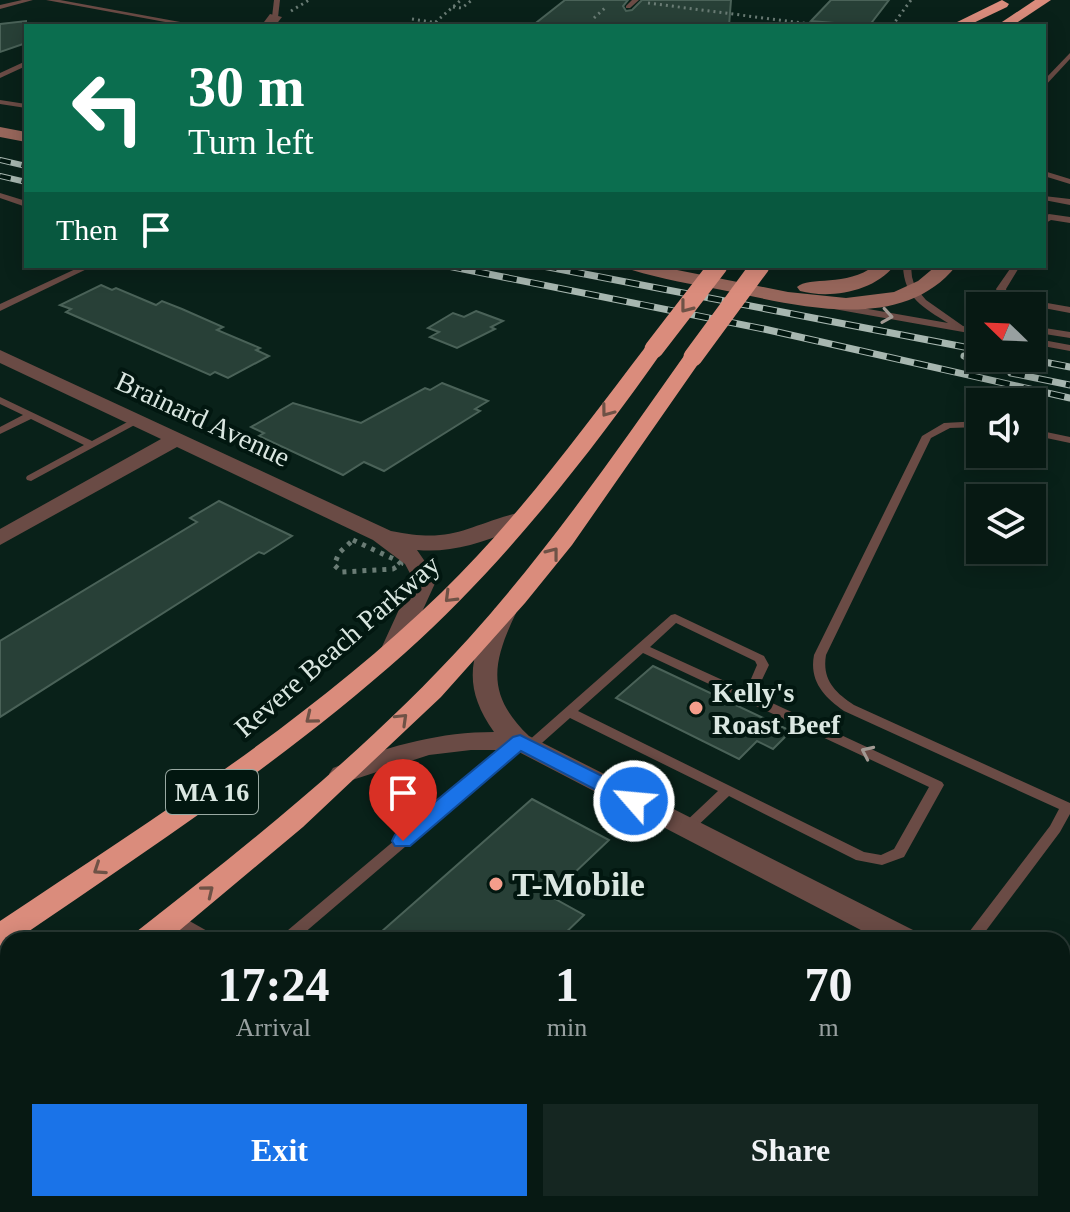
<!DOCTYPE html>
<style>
:root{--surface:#071913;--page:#152621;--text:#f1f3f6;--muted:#98a0a0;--line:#283833;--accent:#1a73e8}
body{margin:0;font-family:"Times New Roman",serif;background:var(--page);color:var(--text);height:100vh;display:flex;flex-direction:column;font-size:30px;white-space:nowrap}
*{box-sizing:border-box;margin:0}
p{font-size:26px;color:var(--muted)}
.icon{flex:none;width:44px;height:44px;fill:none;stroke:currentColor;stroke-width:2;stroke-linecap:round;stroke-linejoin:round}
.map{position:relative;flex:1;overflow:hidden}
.details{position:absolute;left:0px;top:932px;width:1070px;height:280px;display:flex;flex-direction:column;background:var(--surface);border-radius:24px 24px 0 0;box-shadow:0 4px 20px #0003,0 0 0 2px var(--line)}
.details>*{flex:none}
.hud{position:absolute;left:24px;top:24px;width:1022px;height:244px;border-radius:0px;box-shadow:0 4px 20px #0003,0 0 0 2px var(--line);background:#0b6e4f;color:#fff;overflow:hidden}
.needle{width:52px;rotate:293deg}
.buttons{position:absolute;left:966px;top:292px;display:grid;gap:16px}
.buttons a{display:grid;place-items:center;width:80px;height:80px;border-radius:0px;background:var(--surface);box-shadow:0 4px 20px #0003,0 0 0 2px var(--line);font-size:40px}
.pin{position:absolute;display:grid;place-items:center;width:68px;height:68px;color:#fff;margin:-82px -34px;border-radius:50% 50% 50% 0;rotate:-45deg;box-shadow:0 0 8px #0007}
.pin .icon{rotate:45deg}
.me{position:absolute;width:88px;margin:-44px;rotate:297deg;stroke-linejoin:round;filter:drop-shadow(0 0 6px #0008)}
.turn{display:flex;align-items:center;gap:28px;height:168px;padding:0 32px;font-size:36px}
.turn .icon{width:104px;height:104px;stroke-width:2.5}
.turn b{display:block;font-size:56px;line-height:68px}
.then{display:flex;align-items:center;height:76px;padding:0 32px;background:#0003;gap:16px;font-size:30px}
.eta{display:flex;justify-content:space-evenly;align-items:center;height:136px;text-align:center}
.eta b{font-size:48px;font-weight:800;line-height:56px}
.primary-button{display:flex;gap:16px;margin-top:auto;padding:16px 32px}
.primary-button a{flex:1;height:92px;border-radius:0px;background:var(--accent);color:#fff;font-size:32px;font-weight:800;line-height:92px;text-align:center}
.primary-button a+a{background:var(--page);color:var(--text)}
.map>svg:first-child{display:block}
</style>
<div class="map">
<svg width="1070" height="1212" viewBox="0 0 1070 1212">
<rect width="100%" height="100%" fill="#092119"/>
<g fill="#284037" stroke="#4a6258" stroke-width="2">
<polygon points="565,0 628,0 623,6 626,11 632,10 642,0 731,0 729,26 532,26"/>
<polygon points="831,0 889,0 869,26 811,21"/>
<polygon points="26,21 26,43 0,52 0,24"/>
<polygon points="101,285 112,290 116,288 156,305 162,301 182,309 223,327 217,330 260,348 256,350 269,356 228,378 215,372 210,375 66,312 71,309 60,305"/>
<polygon points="476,311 503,321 491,327 495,329 457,348 430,337 439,332 428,328 453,313 464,317"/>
<polygon points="442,383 488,401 475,409 480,411 384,471 364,462 343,475 259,436 264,433 251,427 293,403 361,423 425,388 430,390"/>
<polygon points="219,501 292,536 264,554 259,552 0,717 0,641 197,522 190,518"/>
<polygon points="653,666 791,731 773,749 757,741 739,759 616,698"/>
<polygon points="532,799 609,840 550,896 584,915 558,940 372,940"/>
</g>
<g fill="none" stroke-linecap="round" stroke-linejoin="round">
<g stroke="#6a7c75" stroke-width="3" stroke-dasharray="2 4" stroke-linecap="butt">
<polyline points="648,3 825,26"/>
<polyline points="453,7 462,8 472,0"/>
<polyline points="291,11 309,0"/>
<polyline points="594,18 606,7"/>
<polyline points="412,19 457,26"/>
<polyline points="431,26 461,0"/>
<polyline points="892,26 911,0"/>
</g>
<polygon stroke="#6a7c75" stroke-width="5" stroke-dasharray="4 6" stroke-linecap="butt" points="353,540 398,561 401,564 393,569 342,572 334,565 339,553"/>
<g fill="#6a4b45" fill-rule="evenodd">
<polygon points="22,0 33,0 0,9 0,5"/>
<polygon points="46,0 60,0 202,26 187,26"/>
<polygon points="274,0 280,0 278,17 275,19 272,17"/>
<polygon points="632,0 639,0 630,8 626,8 626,6"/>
<polygon points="1070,53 1070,59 1044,87 1044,80"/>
<polygon points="26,61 26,66 0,78 0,73"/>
<polygon points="0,100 26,104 26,108 0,104"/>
<polygon points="1044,171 1070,179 1070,184 1044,176"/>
<polygon points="0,193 26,201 26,207 0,198"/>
<polygon points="1044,196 1070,199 1070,205 1044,200"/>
<polygon points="1049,214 1070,217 1070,223 1051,220 1044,224 1044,217"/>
<polygon points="82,266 93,266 0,311 0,304"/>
<path d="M 903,266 L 911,266 L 912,277 L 915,287 L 926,300 L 963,326 L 980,329 L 980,335 L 834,309 L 829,306 L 834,303 L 948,323 C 924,308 904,298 903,266 Z"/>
<polygon points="1012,266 1020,266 1006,289 1008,296 1070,307 1070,313 1001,300 996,289"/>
<polygon points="1032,326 1070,332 1070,338 1032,332"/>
<polygon points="1032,338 1070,345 1070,351 1032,344"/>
<polygon points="0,397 92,441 133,419 137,418 142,421 31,481 27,480 26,478 27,476 84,445 31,419 0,434 0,427 23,415 0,404"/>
<path d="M 980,421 L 980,427 L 950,428 L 931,438 L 826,655 C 822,679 834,692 854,705 L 1070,803 L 1070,814 L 1060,832 L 979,940 L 963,940 L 1050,826 L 1059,809 L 844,711 C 824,697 809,681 814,655 L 922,436 L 944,423 Z"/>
<polygon points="1032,429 1070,437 1070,443 1032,435"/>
<path d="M 675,614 L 764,656 L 769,665 L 760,684 L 751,693 L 942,782 L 944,785 L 904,857 L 882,865 L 856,860 L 729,796 L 692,831 L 682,831 L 680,828 L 682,825 L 718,791 L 570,718 L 534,750 L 524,750 L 522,747 L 296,940 L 278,940 L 281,936 L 515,739 L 520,738 L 527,742 L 671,615 ZM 676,623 L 755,661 L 757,665 L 751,679 L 740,688 L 650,647 ZM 643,653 L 929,787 L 894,849 L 881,855 L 864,852 L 578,711 Z"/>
<polygon points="8,1164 8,1182 0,1185 0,1168"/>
</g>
<g fill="#6a4b45" fill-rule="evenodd">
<polygon points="270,14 282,17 275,26 261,26"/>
<path d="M 0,350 L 391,531 C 455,544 464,526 521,512 L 532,519 L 529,524 C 493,538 456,554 417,550 L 437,579 L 404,651 L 401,656 L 383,656 L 380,651 L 413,579 L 405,564 L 373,540 L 177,447 L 0,545 L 0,529 L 161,439 L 0,363 Z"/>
<path d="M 504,606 L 513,608 L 516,613 C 492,663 486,695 529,736 L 917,932 L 921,940 L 880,940 L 515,750 L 471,750 L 429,755 L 343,783 L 333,780 L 329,774 L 333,768 C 386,747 437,732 494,732 C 463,688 469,659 492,613 L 495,608 Z"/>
<path d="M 170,910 L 209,932 L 213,940 C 190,940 168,944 155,921 L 160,913 Z"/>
<polygon points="1062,998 1070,1000 1070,1026 1062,1024"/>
<polygon points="572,1204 615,1204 618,1212 575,1212"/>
<polygon points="832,1204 867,1204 864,1212 829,1212"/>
</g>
<g fill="#97665b" fill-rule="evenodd">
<polygon points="0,127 26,132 26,142 0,137"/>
<path d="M 629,266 L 657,266 L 788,292 L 846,298 L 894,292 L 918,281 L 936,266 L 956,266 C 901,335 795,305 722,290 C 692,284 661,279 632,270 Z"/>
<path d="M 874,266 L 894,266 C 873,292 830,299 800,291 L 797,287 C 809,276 847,287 874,266 Z"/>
</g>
<g fill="#da8c7c" fill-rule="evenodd">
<polygon points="1002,0 1009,4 1007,7 967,26 949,26"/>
<polygon points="1035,0 1051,0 1012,26 996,26"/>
<path d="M 654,343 L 664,349 C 588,457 504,564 405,653 C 285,760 149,849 16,940 L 8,940 L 8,945 L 0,947 L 0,921 C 153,819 310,720 442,592 C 519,517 582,430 647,345 Z"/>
<path d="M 693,351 L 703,357 L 572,545 L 525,603 L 441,697 L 303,827 L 168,940 L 132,940 L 136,932 C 253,841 369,748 469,638 C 549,549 617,451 686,353 Z"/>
<polygon points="8,1036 8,1066 0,1069 0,1039"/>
</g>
<defs>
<g id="rail-far1">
<polyline points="0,160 26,166"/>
<polyline points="0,176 26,182"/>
</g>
<g id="rail">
<polyline points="448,266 764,329 1070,398"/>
<polyline points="543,266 980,350"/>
<polyline points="964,356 1027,368"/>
<polyline points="1024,358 1070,367"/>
<polyline points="1011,373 1070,385"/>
</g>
</defs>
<use href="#rail-far1" stroke="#a7b7b0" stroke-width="6"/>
<use href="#rail" stroke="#a7b7b0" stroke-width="7"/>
<use href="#rail-far1" stroke="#021710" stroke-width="4" stroke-dasharray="11" stroke-linecap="butt"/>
<use href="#rail" stroke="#021710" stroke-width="5" stroke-dasharray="14" stroke-linecap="butt"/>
<g stroke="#da8c7c" stroke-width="19">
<polyline points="654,349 718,266"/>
<polyline points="693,357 760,266"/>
</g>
</g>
<defs><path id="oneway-chevron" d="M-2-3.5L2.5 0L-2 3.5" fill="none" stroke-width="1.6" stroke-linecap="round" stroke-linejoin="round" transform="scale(2)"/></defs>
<g stroke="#6e5246">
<use href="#oneway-chevron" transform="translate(686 307) rotate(128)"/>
<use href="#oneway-chevron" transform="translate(607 411) rotate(127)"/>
<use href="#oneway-chevron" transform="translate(553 553) rotate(-52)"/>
<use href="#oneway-chevron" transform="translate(450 597) rotate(135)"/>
<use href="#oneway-chevron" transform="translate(311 718) rotate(141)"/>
<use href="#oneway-chevron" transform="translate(402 719) rotate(-44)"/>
<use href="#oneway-chevron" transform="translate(99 869) rotate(146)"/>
<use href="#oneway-chevron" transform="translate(208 891) rotate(-39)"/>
</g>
<g stroke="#a29993">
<use href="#oneway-chevron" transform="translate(887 316) rotate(9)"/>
<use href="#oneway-chevron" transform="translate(867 752) rotate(-155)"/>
</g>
<polygon fill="#1a73e8" stroke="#114b97" stroke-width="2" points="520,735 642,796 645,801 642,806 627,806 521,751 410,846 395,846 392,841 395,835 513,737"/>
<g fill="#f49d8b" stroke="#021710" stroke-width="3">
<circle cx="696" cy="708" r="8"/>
<circle cx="496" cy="884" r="8"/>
</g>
<g text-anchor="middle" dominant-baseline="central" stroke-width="8" stroke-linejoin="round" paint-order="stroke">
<rect fill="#021710" stroke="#99a9a2" stroke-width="2" x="166" y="770" width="92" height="44" rx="6"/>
<g font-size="26" font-weight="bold" fill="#dae7e1">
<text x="212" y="792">MA 16</text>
</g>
<g font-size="28" fill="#dae7e1" stroke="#021710">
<text transform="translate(203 419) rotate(25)">Brainard Avenue</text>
<text transform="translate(337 646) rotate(-41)">Revere Beach Parkway</text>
</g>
<g font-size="28" font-weight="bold" fill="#dae7e1" stroke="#021710" text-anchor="start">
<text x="712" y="692">Kelly's<tspan x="712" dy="32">Roast Beef</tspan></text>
</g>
<g font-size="34" font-weight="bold" fill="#dae7e1" stroke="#021710" text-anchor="start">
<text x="512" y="884">T-Mobile</text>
</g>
</g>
</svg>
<div class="buttons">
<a><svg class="needle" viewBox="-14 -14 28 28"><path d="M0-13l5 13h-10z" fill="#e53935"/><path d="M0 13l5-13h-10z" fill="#98a0a0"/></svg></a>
<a><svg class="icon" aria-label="sound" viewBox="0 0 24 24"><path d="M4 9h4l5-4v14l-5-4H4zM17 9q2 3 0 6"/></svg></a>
<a><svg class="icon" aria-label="layers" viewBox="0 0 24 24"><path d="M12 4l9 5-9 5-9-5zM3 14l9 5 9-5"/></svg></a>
</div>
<div class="pin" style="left:403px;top:841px;background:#d93025"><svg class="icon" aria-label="arrive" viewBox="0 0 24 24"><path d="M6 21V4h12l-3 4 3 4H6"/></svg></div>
<svg class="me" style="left:634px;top:801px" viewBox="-20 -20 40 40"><circle r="17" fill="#1a73e8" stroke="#fff" stroke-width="3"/><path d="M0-11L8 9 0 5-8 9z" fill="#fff"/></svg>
<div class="hud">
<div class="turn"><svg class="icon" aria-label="left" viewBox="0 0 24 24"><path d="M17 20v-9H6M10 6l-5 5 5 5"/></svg><div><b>30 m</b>Turn left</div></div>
<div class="then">Then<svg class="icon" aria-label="arrive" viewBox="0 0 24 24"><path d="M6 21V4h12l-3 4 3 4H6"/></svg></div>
</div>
<section class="details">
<div class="eta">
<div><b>17:24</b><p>Arrival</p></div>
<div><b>1</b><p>min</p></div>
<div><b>70</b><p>m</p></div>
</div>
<div class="primary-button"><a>Exit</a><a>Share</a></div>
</section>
</div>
